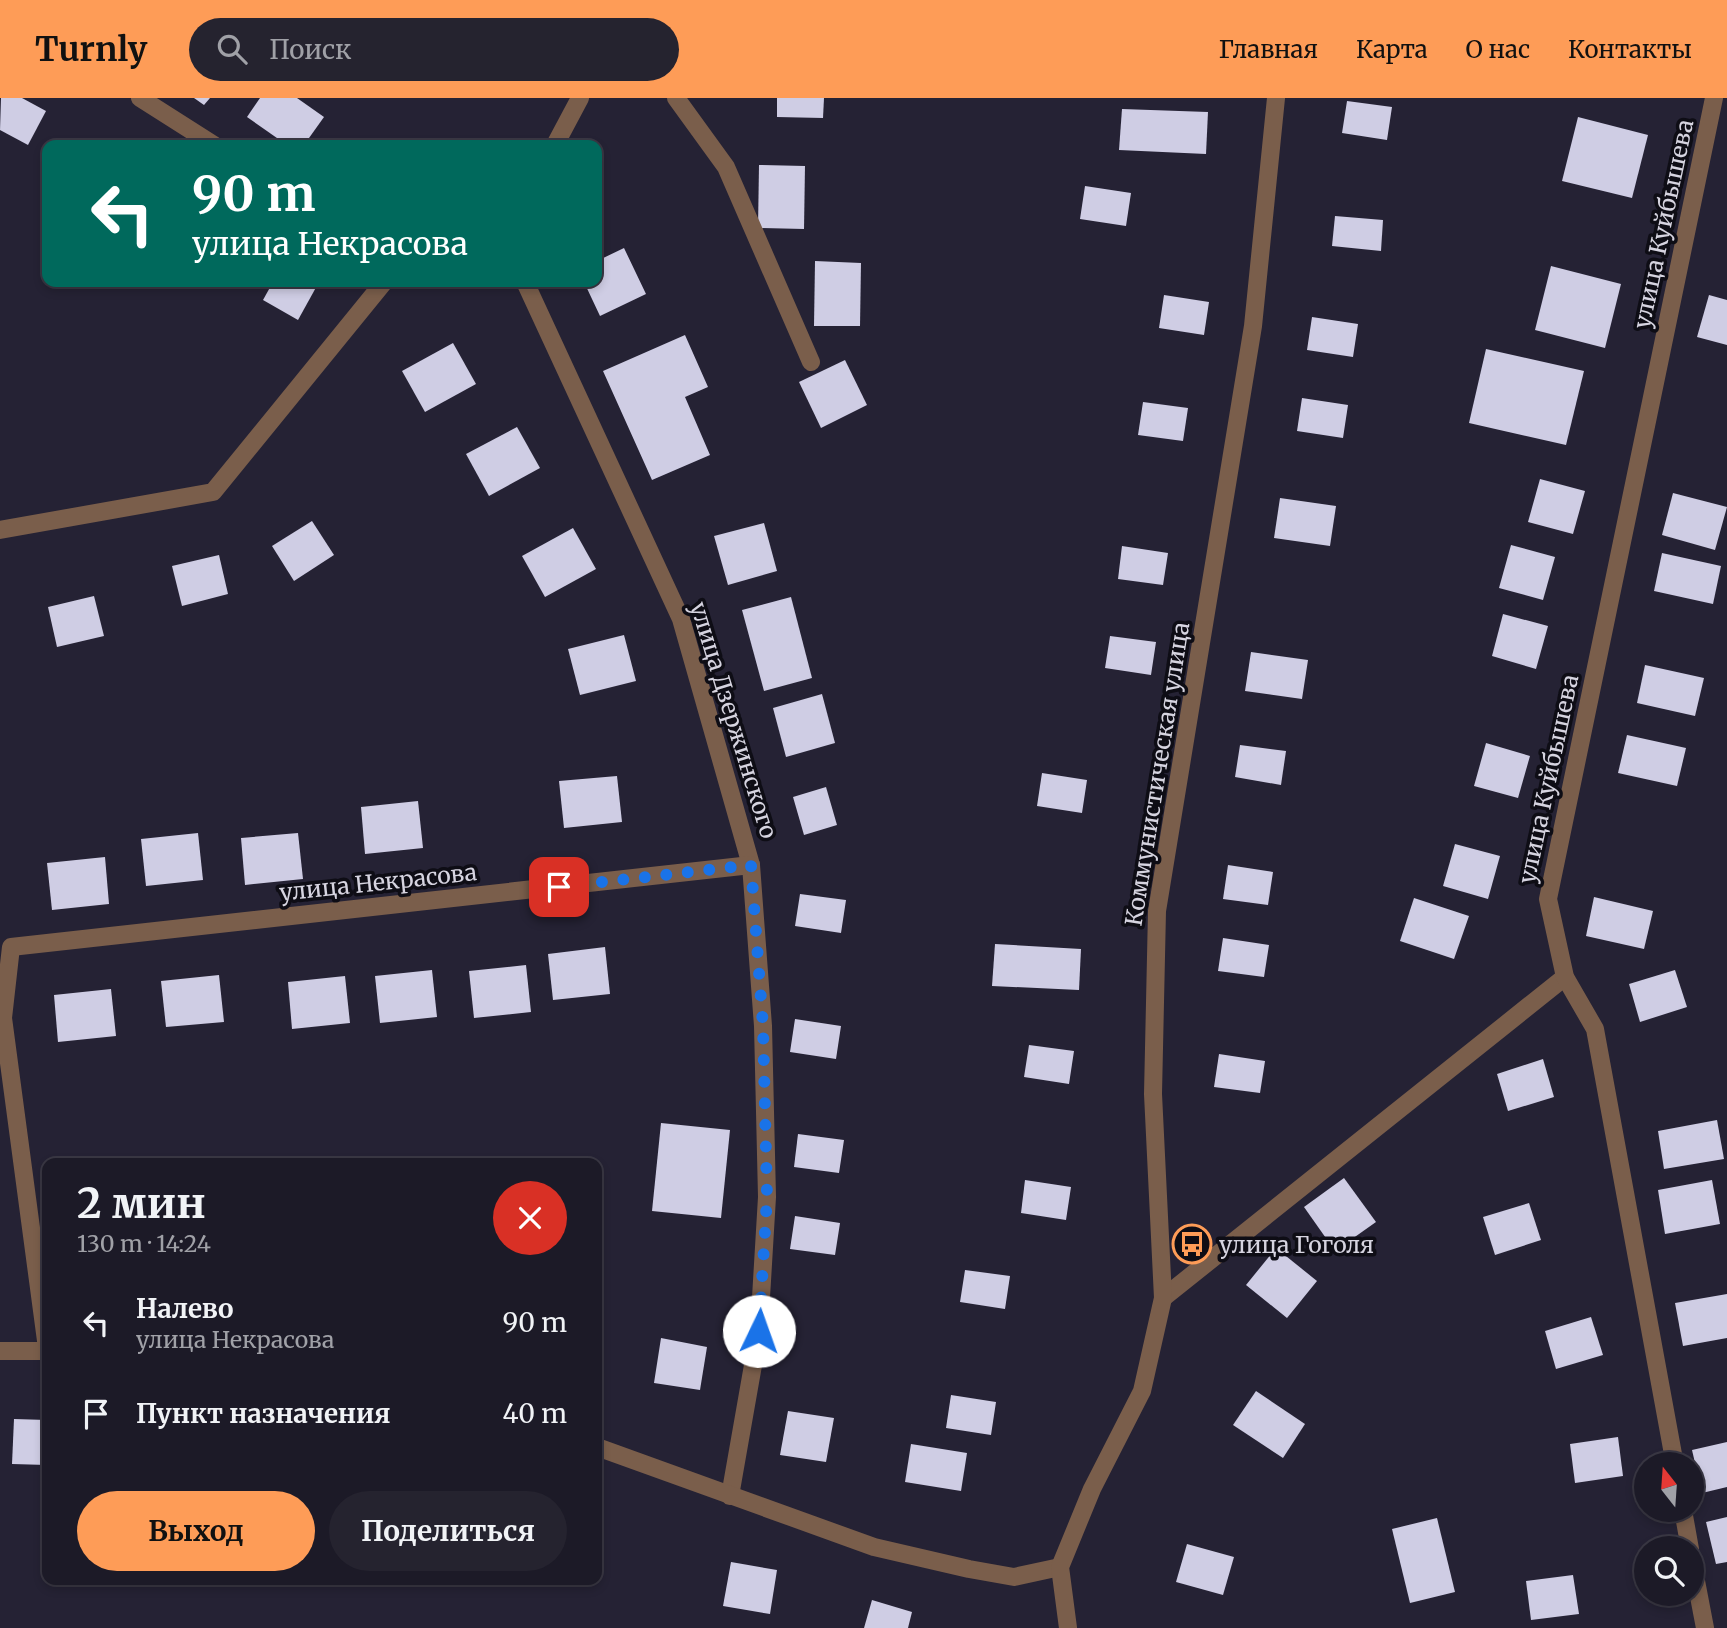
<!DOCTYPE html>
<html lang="ru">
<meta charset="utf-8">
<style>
:root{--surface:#1c1a27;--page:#25232f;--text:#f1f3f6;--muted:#a0a1a7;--line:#3a3844;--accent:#fe9c57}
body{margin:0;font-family:Merriweather,serif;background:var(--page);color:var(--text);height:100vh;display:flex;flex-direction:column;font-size:26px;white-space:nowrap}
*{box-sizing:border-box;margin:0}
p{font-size:23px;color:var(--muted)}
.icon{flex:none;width:38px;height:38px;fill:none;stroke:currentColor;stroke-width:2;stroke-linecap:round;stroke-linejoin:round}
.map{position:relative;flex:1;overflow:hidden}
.side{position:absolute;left:42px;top:1060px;width:560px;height:427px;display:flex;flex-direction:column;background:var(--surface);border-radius:14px;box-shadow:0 4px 10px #0003,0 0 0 2px var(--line)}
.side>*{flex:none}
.guide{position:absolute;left:42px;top:42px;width:560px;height:147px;border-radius:14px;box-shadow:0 4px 10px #0003,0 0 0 2px var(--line);background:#00695c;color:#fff;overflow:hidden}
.needle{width:46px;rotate:343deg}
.buttons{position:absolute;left:1634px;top:1354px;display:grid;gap:14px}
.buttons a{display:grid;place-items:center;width:70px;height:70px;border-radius:50%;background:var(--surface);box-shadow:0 4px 10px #0003,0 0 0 2px var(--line);font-size:35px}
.pin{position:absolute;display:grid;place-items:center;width:60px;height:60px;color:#fff;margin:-30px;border-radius:14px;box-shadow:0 4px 10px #0006}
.me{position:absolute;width:77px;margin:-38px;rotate:3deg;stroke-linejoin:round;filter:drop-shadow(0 0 5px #0008)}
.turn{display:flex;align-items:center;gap:24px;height:147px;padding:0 35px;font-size:32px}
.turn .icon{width:91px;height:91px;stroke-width:2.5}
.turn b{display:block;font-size:49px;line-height:60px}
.round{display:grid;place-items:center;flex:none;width:74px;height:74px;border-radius:37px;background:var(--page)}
.summary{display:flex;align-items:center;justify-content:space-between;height:119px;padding:0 35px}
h1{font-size:42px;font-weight:700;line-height:52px}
.action{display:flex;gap:14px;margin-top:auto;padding:14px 35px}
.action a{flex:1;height:80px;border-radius:42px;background:var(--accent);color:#111;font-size:28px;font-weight:700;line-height:80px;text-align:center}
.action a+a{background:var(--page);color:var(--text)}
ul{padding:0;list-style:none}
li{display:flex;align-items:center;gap:21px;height:91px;padding:0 35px}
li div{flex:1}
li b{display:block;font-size:26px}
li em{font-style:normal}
header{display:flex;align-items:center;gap:42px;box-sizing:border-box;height:98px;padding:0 35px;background:var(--accent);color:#111}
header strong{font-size:33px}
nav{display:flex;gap:38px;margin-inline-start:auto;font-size:24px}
.search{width:490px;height:63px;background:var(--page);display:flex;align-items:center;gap:18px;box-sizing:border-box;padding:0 24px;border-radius:38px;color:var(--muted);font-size:26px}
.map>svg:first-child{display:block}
</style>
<header>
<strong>Turnly</strong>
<div class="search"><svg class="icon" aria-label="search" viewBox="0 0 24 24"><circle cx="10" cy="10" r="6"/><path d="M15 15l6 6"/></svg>Поиск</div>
<nav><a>Главная</a><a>Карта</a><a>О нас</a><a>Контакты</a></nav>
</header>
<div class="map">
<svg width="1727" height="1530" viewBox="0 0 1727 1530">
<rect width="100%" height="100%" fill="#252234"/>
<g fill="#cfcde4">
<polygon points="1,0 22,0 46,13 28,47 0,32"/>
<polygon points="194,0 210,0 204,7"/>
<polygon points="260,0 297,0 324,19 304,47 287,47 247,19"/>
<polygon points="777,0 824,0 823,20 777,19"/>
<polygon points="1347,3 1392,9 1387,42 1342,35"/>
<polygon points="1122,11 1208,14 1206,56 1119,52"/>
<polygon points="1578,19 1648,37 1632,100 1562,83"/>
<polygon points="86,40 99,47 81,47"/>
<polygon points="759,67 805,68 804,131 758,130"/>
<polygon points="1085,88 1131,95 1126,128 1080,121"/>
<polygon points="1335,118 1383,122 1381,153 1332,148"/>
<polygon points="624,150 646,196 600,218 584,184 597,184 597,163"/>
<polygon points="815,163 861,165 860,228 814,228"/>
<polygon points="1551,168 1621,186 1605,250 1535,232"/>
<polygon points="273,184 319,184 298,222 263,202"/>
<polygon points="1164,197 1209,204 1204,237 1159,230"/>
<polygon points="1709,197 1727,202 1727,247 1697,239"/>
<polygon points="1312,219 1358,226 1353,259 1307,252"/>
<polygon points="685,237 708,289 685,299 710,357 652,382 603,273"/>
<polygon points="453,245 476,286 425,314 402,273"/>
<polygon points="1486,251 1584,273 1566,347 1469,325"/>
<polygon points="845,262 867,307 821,330 799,284"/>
<polygon points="1302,300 1348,307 1343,340 1297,333"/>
<polygon points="1143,304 1188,310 1183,343 1138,337"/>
<polygon points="517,329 540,370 489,398 466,356"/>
<polygon points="1540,381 1585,393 1573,436 1528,424"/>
<polygon points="1673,395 1727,409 1715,452 1662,437"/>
<polygon points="1280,400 1336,408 1330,448 1274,440"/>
<polygon points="312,423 334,457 294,483 272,448"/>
<polygon points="764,425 777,473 728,487 714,438"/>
<polygon points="573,430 596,471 545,499 522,458"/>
<polygon points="1511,447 1555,459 1543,502 1499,490"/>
<polygon points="1122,448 1168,455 1163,487 1118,481"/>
<polygon points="1662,455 1721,468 1713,506 1654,493"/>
<polygon points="219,457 228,496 182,508 172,468"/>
<polygon points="94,498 104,538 57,549 48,509"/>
<polygon points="791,499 812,580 764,593 742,512"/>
<polygon points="1503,516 1548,528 1536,571 1492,558"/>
<polygon points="624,537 636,583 580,597 568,551"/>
<polygon points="1110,538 1156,544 1151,577 1105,570"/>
<polygon points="1251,554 1308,562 1302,601 1245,593"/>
<polygon points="1645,567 1704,580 1695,618 1637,605"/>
<polygon points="822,596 835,645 786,659 773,610"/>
<polygon points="1627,637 1686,650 1677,688 1618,675"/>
<polygon points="1486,645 1530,658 1518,700 1474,688"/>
<polygon points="1240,647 1286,653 1281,687 1235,679"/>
<polygon points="1042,675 1087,682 1082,715 1037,708"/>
<polygon points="617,678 622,724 564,730 559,683"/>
<polygon points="826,689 837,727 804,737 793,699"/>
<polygon points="418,703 423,750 365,756 361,709"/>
<polygon points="198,735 203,782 146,788 141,741"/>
<polygon points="298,735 303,781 245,787 241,740"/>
<polygon points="1455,746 1500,758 1488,801 1443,788"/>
<polygon points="105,759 109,806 52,812 47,765"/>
<polygon points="1228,767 1273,774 1268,807 1223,801"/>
<polygon points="800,796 846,802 841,835 795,828"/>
<polygon points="1594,799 1653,813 1644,851 1586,838"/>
<polygon points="1414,800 1469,818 1454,861 1400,843"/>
<polygon points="1223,840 1269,847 1264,879 1218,873"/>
<polygon points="995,846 1081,851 1079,892 992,888"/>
<polygon points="605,849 610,896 553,902 548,856"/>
<polygon points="526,867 531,914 474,920 469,873"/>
<polygon points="432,872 437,919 380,925 375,878"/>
<polygon points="1675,872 1687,909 1640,924 1629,886"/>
<polygon points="219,877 224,924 166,929 161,883"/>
<polygon points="345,878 350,925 292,931 288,884"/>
<polygon points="111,891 116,938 58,944 54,897"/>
<polygon points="795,921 841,928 836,961 790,954"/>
<polygon points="1029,947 1074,953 1069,986 1024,979"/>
<polygon points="1219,956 1265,963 1260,995 1214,989"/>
<polygon points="1543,961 1554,999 1508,1013 1497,976"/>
<polygon points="1717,1022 1724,1061 1664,1071 1658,1033"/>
<polygon points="661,1025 730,1032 721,1120 652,1113"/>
<polygon points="798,1036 844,1042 839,1075 794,1069"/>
<polygon points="1344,1080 1376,1124 1335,1153 1304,1109"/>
<polygon points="1025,1082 1071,1089 1066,1122 1021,1115"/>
<polygon points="1712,1082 1720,1126 1665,1136 1658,1092"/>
<polygon points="1529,1105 1541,1142 1495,1157 1483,1119"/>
<polygon points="795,1118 840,1125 835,1157 790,1151"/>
<polygon points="1276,1150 1317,1183 1287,1220 1246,1187"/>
<polygon points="965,1172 1010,1178 1005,1211 960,1204"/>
<polygon points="1727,1196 1727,1240 1683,1248 1675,1205"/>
<polygon points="1591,1219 1603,1257 1556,1271 1545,1233"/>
<polygon points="661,1240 707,1249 700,1292 654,1285"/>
<polygon points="1256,1293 1305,1326 1283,1360 1233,1327"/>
<polygon points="951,1297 996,1304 991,1337 946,1330"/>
<polygon points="788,1313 834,1320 826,1364 780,1357"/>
<polygon points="14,1321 47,1322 47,1367 12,1366"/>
<polygon points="1618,1339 1623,1378 1575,1385 1570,1346"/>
<polygon points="1727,1344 1727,1389 1702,1395 1692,1352"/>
<polygon points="911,1346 967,1355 961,1393 905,1384"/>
<polygon points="1727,1419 1727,1464 1716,1466 1706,1424"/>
<polygon points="1437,1420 1455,1494 1410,1505 1392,1431"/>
<polygon points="1187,1446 1234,1459 1223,1497 1176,1484"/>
<polygon points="731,1464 777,1472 770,1516 723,1508"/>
<polygon points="1573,1477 1579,1516 1531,1522 1526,1483"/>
<polygon points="872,1502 912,1514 908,1530 864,1530"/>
</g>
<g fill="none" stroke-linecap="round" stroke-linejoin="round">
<g stroke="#7a5e4b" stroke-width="18">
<polyline points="140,0 214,47"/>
<polyline points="676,0 726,69 811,264"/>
<polyline points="555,47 580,0"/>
<polyline points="525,184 681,521 751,767 763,928 767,1099 759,1233 730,1398"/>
<polyline points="0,432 213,394 384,184"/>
<polyline points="1163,1200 1565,879"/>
<polyline points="47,1250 3,920 11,849 751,767"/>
<polyline points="0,1253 47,1253"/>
<polyline points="597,1349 874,1449 969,1471 1014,1479 1060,1469"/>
<polyline points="1675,1367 1595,931 1565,879 1548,801 1714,0"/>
<polyline points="1683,1412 1690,1451"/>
<polyline points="1692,1462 1705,1530"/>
<polyline points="1068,1530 1060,1469 1092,1391 1142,1293 1163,1200 1153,996 1157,813 1253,228 1276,0"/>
</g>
</g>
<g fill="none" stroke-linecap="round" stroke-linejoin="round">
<polyline stroke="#1a73e8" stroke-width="12" stroke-dasharray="0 21.6" points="559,789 751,767 763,928 767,1099 759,1233"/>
</g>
<defs>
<symbol id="bus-ring" viewBox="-11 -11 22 22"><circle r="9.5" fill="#0e0d15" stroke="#fe9c57" stroke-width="1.5"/><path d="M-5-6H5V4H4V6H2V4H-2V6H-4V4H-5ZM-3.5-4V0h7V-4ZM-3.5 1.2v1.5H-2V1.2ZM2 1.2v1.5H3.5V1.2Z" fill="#fe9c57"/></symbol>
</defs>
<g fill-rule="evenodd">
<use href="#bus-ring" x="1170" y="1124" width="44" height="44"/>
</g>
<g text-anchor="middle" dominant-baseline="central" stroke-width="7" stroke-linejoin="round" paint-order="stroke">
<g font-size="23" fill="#d6d4e0" stroke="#0e0d15">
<text transform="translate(1663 126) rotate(-78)">улица Куйбышева</text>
<text transform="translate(734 622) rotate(73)">улица Дзержинского</text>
<text transform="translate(1157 676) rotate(-81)">Коммунистическая улица</text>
<text transform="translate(1548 681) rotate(-78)">улица Куйбышева</text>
<text transform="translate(378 784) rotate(-6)">улица Некрасова</text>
</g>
<g font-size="23" fill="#d6d4e0" stroke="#0e0d15" text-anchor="start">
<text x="1219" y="1146">улица Гоголя</text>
</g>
</g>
</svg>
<div class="buttons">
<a><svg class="needle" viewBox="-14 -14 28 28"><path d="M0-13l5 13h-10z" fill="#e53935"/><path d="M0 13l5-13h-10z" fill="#a0a1a7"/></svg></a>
<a><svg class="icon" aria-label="search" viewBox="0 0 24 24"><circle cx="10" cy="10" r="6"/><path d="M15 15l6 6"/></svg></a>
</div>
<div class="pin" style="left:559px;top:789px;background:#d93025"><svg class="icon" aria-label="arrive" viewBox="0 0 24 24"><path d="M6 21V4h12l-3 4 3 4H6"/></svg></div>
<svg class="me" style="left:759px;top:1233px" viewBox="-20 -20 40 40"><circle r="19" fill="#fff"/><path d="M0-13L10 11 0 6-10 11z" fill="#1a73e8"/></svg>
<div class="guide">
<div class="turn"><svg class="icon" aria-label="left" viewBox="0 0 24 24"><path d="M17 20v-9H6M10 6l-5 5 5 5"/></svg><div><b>90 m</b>улица Некрасова</div></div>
</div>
<section class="side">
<div class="summary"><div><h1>2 мин</h1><p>130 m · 14:24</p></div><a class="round" style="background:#d93025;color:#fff"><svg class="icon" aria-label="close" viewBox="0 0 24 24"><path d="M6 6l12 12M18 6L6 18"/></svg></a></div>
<ul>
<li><svg class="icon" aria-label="left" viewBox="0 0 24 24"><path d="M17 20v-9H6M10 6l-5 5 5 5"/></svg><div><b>Налево</b><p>улица Некрасова</p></div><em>90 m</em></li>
<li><svg class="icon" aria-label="arrive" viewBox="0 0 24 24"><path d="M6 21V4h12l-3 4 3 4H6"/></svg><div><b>Пункт назначения</b></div><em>40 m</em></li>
</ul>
<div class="action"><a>Выход</a><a>Поделиться</a></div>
</section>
</div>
